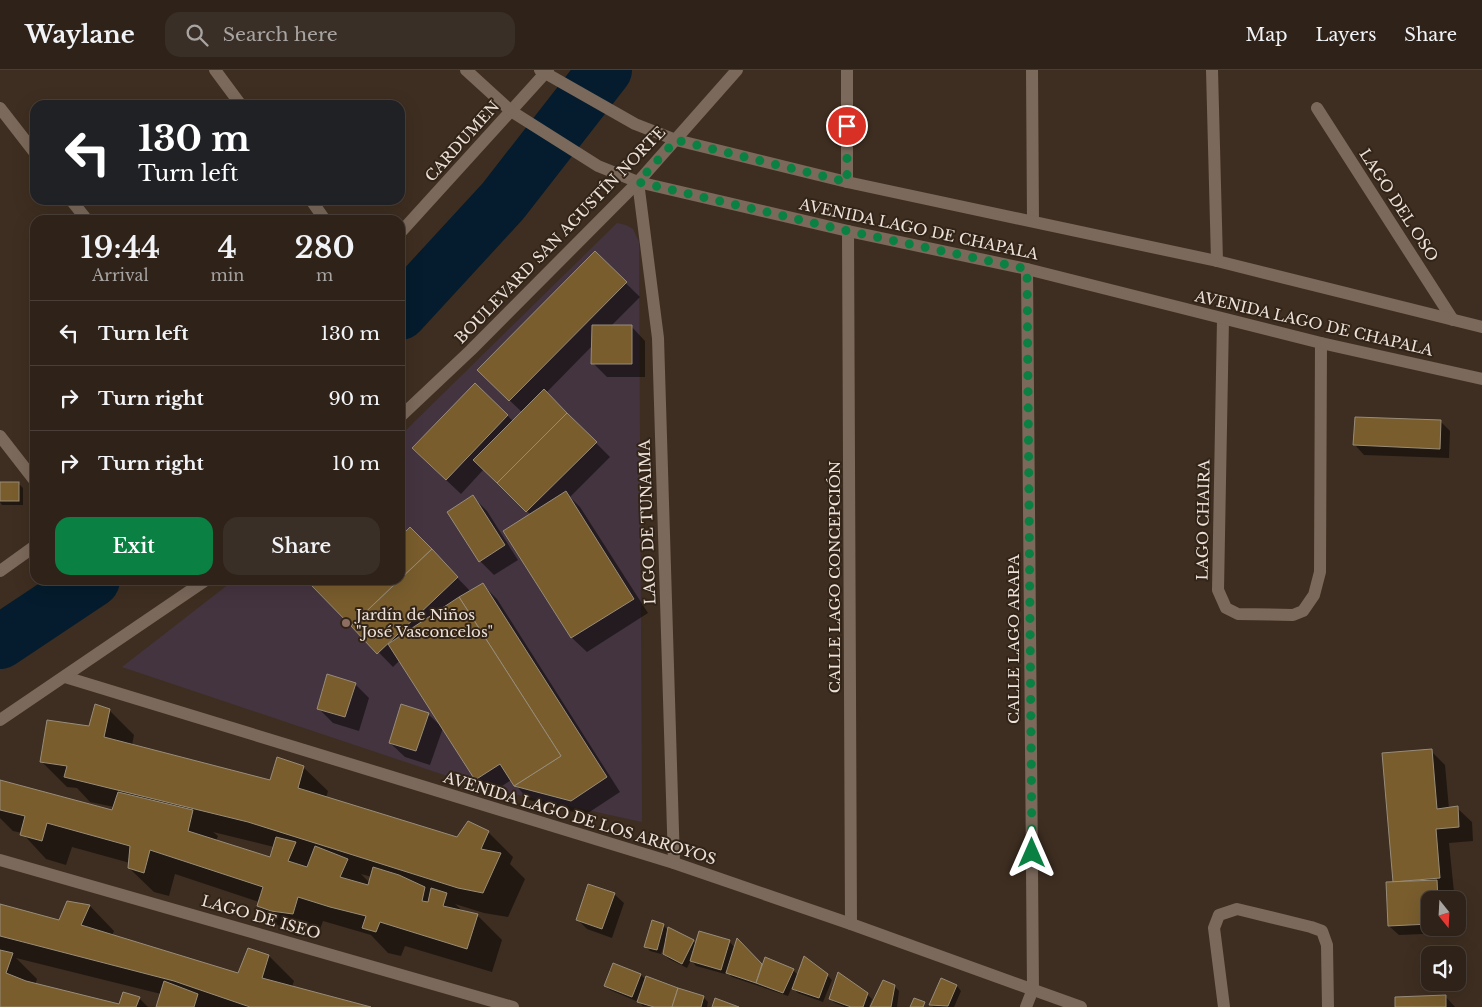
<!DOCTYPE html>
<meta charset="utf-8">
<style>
:root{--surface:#2e2219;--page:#3a2f26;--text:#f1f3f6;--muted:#a7a4a2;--line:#493f38;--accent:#0b8043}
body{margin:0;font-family:"Libre Baskerville",serif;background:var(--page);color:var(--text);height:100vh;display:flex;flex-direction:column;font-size:19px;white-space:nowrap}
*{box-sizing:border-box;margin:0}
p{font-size:16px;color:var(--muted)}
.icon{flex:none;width:28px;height:28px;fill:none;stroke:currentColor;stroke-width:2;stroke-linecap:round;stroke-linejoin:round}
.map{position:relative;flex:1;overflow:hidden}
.drawer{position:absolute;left:30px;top:145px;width:375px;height:370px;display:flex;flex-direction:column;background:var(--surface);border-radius:15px;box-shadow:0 5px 20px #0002,0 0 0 1px var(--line)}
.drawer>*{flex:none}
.hud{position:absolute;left:30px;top:30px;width:375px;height:105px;border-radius:15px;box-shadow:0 5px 20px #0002,0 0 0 1px var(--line);background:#202124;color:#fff;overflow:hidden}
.needle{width:32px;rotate:162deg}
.tools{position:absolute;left:1421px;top:821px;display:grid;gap:10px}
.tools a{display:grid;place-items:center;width:45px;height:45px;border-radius:10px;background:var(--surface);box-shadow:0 5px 20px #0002,0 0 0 1px var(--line);font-size:25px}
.pin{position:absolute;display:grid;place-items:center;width:42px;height:42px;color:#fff;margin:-21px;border:2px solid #fff;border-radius:50%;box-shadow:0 1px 5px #0007}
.me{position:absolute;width:55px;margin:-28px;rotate:0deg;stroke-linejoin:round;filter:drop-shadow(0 0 4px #0008)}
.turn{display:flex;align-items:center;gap:18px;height:105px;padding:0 25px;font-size:22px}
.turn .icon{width:65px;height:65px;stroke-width:2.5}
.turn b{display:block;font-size:35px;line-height:42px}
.eta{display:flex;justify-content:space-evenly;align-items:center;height:85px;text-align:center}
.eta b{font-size:30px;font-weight:600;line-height:35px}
.action{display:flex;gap:10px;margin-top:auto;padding:10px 25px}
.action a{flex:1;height:58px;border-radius:15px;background:var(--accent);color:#fff;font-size:20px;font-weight:600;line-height:58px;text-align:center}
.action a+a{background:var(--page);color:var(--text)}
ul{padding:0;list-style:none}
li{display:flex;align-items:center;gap:15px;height:65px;padding:0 25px;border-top:1px solid var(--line)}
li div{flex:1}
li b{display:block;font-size:19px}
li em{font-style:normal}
header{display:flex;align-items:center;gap:30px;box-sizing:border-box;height:70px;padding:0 25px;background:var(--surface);border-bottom:1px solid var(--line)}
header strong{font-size:24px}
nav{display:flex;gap:28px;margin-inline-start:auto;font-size:18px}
.search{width:350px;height:45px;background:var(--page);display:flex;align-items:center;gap:12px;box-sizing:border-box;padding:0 18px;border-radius:15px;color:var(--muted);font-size:19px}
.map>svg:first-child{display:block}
</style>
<header>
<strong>Waylane</strong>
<div class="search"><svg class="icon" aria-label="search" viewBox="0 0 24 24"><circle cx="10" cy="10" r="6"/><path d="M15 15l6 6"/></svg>Search here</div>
<nav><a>Map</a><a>Layers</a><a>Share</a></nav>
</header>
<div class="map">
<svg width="1482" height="937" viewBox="0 0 1482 937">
<rect width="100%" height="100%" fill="#3e2e21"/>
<polygon fill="#44343f" points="617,153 626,155 633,159 639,172 642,752 477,716 122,597 234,510 400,510 400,366"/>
<g fill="#0007" fill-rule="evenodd">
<polygon points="595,183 640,227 611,256 631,256 645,271 645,307 607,307 593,293 593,275 546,323 610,387 570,427 580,437 648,543 587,582 572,568 505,461 531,445 484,399 461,424 428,393 475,314 514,352 523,343 493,315"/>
<polygon points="1440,351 1450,361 1449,388 1364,385 1355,375"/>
<polygon points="0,413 19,414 23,418 23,435 2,435 0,432"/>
<polygon points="473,427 487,441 518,490 494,505 480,491"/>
<polygon points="400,468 424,473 471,522 482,514 497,529 620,722 585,745 529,730 511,710 490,724 476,709 400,590 393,597 314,516 320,510 400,510"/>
<polygon points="355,614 369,628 359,661 333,653 318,638"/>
<path d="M 109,640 L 134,665 L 132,675 L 271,711 L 303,697 L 328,721 L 326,728 L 458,768 L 488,762 L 513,787 L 510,794 L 525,809 L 508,847 L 484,843 L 455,834 L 464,842 L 477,845 L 502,870 L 492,902 L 405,876 L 401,886 L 388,883 L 371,865 L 323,851 L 317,868 L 297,866 L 283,860 L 258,836 L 259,832 L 175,804 L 169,826 L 154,822 L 129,798 L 130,793 L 72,777 L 66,795 L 46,789 L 22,763 L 13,761 L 0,748 L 0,711 L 112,742 L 114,737 L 90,732 L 77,718 L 67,717 L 42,692 L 90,658 ZM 213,762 L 274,777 L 271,789 L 216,771 L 218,766 ZM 361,804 L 372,807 L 370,813 Z"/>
<polygon points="428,644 443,658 430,695 405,687 390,673"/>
<polygon points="1431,681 1445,695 1449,739 1457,738 1472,752 1473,771 1449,773 1454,822 1447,822 1447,830 1430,830 1430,858 1448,858 1448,863 1399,865 1389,856 1396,813"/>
<polygon points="614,824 624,833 612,868 587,859 578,850"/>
<polygon points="0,835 60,852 90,836 114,861 112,866 239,905 249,879 269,886 294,911 292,917 366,937 157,937 161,924 16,888 37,909 35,915 120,936 139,928 148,937 0,937"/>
<polygon points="663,855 668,860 693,871 697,875 729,871 735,878 738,870 763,896 793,900 798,905 827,905 832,910 823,932 798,923 792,917 788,926 732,907 726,901 725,904 696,896 691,890 687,898 669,889 664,884 666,875 664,875 661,884 650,881 645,876"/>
<polygon points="614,895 641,905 646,910 646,908 704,928 708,932 707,937 643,936 637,930 636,931 610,920 605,916"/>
<polygon points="942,910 957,916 961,921 954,937 933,937 931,934"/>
<polygon points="894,916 899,921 897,937 871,937"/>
<polygon points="867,924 872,929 869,937 845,937 835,933 830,929"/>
<polygon points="1445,926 1455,937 1397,937"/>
</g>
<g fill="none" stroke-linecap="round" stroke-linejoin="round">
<g stroke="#041c2d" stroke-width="54">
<polyline points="400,243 503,131 605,0"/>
<polyline points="0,572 93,510"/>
</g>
</g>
<g fill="#795d2d" stroke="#988c79">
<polygon points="595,181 627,212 509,331 477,300"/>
<polygon points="592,255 632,255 632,294 591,294"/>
<polygon points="475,313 508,345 446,410 412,378"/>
<polygon points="544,319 567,343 497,413 473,390"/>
<polygon points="567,343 597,372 526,442 497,413"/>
<polygon points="1355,347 1441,350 1440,379 1353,375"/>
<rect x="0" y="412" width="19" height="19"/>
<polygon points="566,421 634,529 571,568 503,461"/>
<polygon points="473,425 505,475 479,492 447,442"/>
<polygon points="410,457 432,479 400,509 400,467"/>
<polygon points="432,479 458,507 377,584 351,556"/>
<polygon points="318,510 399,510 351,556 312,516"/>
<polygon points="483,513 607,707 571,731 514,716 561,686 459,527"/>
<polygon points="459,527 561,686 514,716 500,694 475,710 388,574"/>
<polygon points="327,604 356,613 345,647 317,639"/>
<polygon points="95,634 110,639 104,667 270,710 277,687 304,696 298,718 457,767 468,751 489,761 481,779 501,783 483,823 458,818 248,752 64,707 67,696 40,692 47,650 89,656"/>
<polygon points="401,634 429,643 416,681 389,673"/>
<polygon points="1432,679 1437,739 1458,736 1459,757 1436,759 1440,808 1393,812 1382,683"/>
<polygon points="0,710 112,740 118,722 193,740 188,761 270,787 276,767 296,772 288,791 307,797 315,776 348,789 340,807 368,815 373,797 399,805 425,817 422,831 428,832 431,818 447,823 443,836 478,844 467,879 380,852 376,862 362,858 366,846 330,837 298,827 293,844 271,841 257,836 263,817 150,780 144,803 128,798 130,776 47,753 42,771 20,765 25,746 0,740"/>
<polygon points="1437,810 1438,830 1430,830 1430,854 1388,856 1386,812"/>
<polygon points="588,814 615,823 602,859 576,850"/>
<polygon points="67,831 90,835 81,855 238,903 248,878 269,885 262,908 371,937 250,937 174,911 0,866 0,834 59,850"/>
<polygon points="652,850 664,854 657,880 644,877"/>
<polygon points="668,857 694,870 682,894 663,884"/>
<polygon points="699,861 730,870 721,900 690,891"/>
<polygon points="737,868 762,894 756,913 726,903"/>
<polygon points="0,880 13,883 6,903 26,911 119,934 123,922 140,927 136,937 0,937"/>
<polygon points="804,886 828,904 819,928 792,919"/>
<polygon points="765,887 794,899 783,923 756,913"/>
<polygon points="613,893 641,904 632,927 604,916"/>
<polygon points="838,902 868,923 863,937 851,937 829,929"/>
<polygon points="646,906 678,918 672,937 654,937 637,932"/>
<polygon points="941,908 957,915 948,936 929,935"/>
<polygon points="883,910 895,915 891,937 870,937"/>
<polygon points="164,911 198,924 194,937 156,937"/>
<polygon points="678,918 704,926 701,937 672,937"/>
<polygon points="1446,925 1446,937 1395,937 1395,927"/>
<polygon points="715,928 739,937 712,937"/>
<polygon points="914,928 925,932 923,937 910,937"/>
</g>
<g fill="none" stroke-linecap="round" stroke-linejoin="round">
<g stroke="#7b695b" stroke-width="12">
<polyline points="215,0 241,35"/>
<polyline points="847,0 847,112"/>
<polyline points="1032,0 1033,151"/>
<polyline points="1212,0 1217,191"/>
<polyline points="0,38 35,83"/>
<polyline points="1317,38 1453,250"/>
<polyline points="638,112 658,268 674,793"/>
<polyline points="71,130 87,150"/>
<polyline points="311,130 325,150"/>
<polyline points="848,161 851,854"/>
<polyline points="400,163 548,0"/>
<polyline points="1223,249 1218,520 1226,538 1238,544 1293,545 1303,541 1314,525 1320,502 1321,273"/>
<polyline points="0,366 35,411"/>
<polyline points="0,501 35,476"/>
<polyline points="65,607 674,793 851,854 1081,937"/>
<polyline points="0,790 513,937"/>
<polyline points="1026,937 1033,919 1027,199"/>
<polyline points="1224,937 1214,858 1219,845 1237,839 1311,857 1322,861 1327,875 1328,937"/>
</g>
<g stroke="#7b695b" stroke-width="12">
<polyline points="466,0 511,41 598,96 638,112 848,161 1027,199 1321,273 1482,309"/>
<polyline points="540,0 635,54 676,70 847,112 1217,191 1482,257"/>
<polyline points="400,347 471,280 638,112 737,0"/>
<polyline points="0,650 206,510"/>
</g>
</g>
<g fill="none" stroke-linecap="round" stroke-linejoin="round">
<polyline stroke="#0b8043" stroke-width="9" stroke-dasharray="0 16.2" points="847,56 847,112 676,70 638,112 848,161 1027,199 1032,783"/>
</g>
<circle fill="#8d6e63" stroke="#332418" stroke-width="2" cx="346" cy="553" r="5"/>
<g text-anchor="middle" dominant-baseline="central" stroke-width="4" stroke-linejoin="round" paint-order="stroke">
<g font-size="15" fill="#ece2da" stroke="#332418">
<text transform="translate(462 71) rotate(-48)">CARDUMEN</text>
<text transform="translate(1399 135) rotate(57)">LAGO DEL OSO</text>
<text transform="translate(919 159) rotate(12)">AVENIDA LAGO DE CHAPALA</text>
<text transform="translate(560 165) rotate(-46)">BOULEVARD SAN AGUSTÍN NORTE</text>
<text transform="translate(1314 253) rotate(13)">AVENIDA LAGO DE CHAPALA</text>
<text transform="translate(1203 450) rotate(-89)">LAGO CHAIRA</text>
<text transform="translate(647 452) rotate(-92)">LAGO DE TUNAIMA</text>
<text transform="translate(834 507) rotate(-90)">CALLE LAGO CONCEPCIÓN</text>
<text transform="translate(1013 569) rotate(-90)">CALLE LAGO ARAPA</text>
<text transform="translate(580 748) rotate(17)">AVENIDA LAGO DE LOS ARROYOS</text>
<text transform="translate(261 847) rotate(16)">LAGO DE ISEO</text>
</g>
<g font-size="15" fill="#ece2da" stroke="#332418" text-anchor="start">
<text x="356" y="544">Jardín de Niños<tspan x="356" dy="17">"José Vasconcelos"</tspan></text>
</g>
</g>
</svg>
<div class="tools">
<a><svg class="needle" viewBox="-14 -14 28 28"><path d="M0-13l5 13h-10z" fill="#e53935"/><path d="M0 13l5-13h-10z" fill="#a7a4a2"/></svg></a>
<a><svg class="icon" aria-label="sound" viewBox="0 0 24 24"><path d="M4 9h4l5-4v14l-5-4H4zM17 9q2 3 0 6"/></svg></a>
</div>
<div class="pin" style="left:847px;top:56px;background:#d93025"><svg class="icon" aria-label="arrive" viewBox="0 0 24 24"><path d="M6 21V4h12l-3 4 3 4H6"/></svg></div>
<svg class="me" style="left:1032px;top:783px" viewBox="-20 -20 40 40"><path d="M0-17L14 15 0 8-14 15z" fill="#0b8043" stroke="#fff" stroke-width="4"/></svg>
<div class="hud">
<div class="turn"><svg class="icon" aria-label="left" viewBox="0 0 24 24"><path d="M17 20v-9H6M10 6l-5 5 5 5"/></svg><div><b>130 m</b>Turn left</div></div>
</div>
<section class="drawer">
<div class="eta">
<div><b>19:44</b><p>Arrival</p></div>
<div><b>4</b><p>min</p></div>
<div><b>280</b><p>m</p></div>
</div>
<ul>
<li><svg class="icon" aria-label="left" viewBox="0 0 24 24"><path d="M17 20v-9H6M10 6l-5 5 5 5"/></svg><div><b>Turn left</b></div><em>130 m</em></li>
<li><svg class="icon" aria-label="right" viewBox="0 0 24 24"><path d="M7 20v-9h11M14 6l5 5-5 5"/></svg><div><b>Turn right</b></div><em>90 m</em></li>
<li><svg class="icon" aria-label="right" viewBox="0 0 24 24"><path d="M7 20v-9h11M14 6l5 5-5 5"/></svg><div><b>Turn right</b></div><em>10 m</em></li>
</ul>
<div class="action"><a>Exit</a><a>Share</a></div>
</section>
</div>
